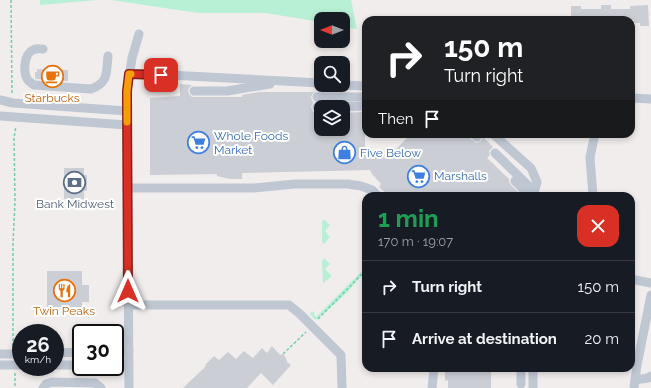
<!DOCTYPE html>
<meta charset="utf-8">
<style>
:root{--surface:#171b24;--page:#20242c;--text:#f1f3f6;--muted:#9ea1a6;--line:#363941}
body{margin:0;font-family:Raleway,sans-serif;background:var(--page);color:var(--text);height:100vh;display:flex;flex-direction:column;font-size:15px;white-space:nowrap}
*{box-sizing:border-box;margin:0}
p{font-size:13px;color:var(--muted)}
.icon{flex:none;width:22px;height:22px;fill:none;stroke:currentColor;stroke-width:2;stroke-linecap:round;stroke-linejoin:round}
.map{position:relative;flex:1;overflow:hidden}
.drawer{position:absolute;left:362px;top:192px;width:273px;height:180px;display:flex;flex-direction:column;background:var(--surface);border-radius:12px;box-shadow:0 2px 6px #0003}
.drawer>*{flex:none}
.top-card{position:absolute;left:362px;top:16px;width:273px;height:122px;border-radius:12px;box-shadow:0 2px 6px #0003;background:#202124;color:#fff;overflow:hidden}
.needle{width:26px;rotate:270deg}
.controls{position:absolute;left:314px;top:12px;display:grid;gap:8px}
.controls a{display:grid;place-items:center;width:36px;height:36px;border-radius:8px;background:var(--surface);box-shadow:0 2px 6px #0003;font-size:20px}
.speed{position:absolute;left:12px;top:324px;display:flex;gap:8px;font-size:20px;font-weight:700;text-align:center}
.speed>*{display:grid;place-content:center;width:52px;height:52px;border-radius:50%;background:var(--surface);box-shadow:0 2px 6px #0003;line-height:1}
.speed small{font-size:10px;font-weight:400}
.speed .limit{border:2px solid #111;border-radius:6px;background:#fff;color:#111}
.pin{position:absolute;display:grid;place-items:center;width:34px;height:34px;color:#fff;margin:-17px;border-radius:8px;box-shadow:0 2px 6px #0006}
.me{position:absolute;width:44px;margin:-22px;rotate:0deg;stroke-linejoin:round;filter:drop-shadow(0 0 3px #0008)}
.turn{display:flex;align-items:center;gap:14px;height:84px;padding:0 16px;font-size:18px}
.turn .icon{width:52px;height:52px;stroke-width:2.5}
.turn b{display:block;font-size:28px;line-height:34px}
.then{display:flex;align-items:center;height:38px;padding:0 16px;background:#0003;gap:8px;font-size:15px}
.round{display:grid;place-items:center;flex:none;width:42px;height:42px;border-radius:12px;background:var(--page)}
.headline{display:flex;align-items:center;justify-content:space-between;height:68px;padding:0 16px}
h1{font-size:24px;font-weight:700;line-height:30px;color:#1e9e55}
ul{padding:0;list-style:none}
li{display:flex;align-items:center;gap:12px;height:52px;padding:0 16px;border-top:1px solid var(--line)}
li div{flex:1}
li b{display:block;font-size:15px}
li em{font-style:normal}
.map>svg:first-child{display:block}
</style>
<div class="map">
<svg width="651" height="388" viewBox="0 0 651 388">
<rect width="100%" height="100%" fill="#f0edec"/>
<g fill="#b8f0d5">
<polygon points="40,0 97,0 40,5"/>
<polygon points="111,0 351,0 357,29 343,27 343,19 321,19 321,22 265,13 198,13"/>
<polygon points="323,220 325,220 330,225 325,231 330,237 324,244 322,242 322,222"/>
<polygon points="324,258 330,264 325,269 331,275 331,277 323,283 322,261"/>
<path d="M 366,267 C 356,287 334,305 317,319 L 315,320 L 310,314 L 312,311 L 315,313 L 314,315 L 316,317 Z"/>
</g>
<g fill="#cbced5">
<polygon points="601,5 611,5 611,9 630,9 630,6 648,5 649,26 640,26 640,23 634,23 634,20 575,20 575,17 571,17 571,6 581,6 581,9 601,9"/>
<polygon points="37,69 49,70 49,69 68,70 68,81 36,79 35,78 35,72 37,72"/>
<polygon points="180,84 192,85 189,88 188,91 189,94 192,97 242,97 242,95 259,92 314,92 311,97 312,100 313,102 311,107 313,112 321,113 321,129 343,129 343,113 365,112 365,151 378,152 386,159 411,134 468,134 470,138 476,143 481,141 483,137 493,147 489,151 490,155 487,158 509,179 509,182 511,185 522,196 389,196 379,187 381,184 372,174 370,170 242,173 242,179 230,179 217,176 217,174 150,175 150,98 180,96"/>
<polygon points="64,168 84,168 84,175 87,175 87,191 84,191 84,199 64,199"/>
<polygon points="47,271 82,271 82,285 89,285 89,302 82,302 82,307 47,307"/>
<polygon points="272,346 280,355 283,354 286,358 287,362 291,365 273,385 261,373 247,388 183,388 206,366 205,365 214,356 219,360 228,352 236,359 244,351 253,358 262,348 267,353"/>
<polygon points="445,368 491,368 491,388 448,388 448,380 445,381"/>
</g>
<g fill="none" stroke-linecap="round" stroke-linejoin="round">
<g stroke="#6ed0ad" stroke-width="1.5" stroke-dasharray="3 2" stroke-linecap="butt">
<polyline points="11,0 12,94"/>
<polyline points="318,319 366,270"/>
<polyline points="13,346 13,244 15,201 14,138 16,126"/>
<polyline points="283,354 306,332"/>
<polyline points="15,373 15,388"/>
</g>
<g stroke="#bfc7d3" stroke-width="9">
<path d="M 43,49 C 40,49 36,48 33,50 C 24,54 23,71 27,79 C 29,82 32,83 34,85 L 91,89 C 109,83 106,72 108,56"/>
<polyline points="129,73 321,83"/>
<polyline points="343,85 366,86"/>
<polyline points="194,91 227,91 270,84"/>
<polyline points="317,97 366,97"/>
<polyline points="631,98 651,99"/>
<polyline points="0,100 13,103 127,111"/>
<polyline points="317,107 321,107"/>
<polyline points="333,107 366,106"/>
<polyline points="0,116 127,125"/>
<polyline points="474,134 477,137"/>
<polyline points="493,134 531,168 537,182 533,196"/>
<polyline points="495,153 534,191"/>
<polyline points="515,181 530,196"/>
<polyline points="127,188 253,188 295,184 348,184 361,186 372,190 378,196"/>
<polyline points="593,196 590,157 595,134"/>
<polyline points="631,279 651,283"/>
<polyline points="128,305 289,305 300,314 341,355 342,388"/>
<polyline points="115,351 129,351"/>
<polyline points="55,353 81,352"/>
<polyline points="0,354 21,354"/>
<polyline points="0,365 21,365"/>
<polyline points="55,365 81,365"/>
<polyline points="115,365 129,365"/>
<polyline points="521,368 521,384"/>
<polyline points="533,368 533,388"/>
<polyline points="635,380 648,378 651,376"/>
<polyline points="43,388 46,384 52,382 95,383 101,388"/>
<polyline points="129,388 127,91 132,58 139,34"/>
<polyline points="432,388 434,368"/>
<polyline points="634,388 637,365 651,295"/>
</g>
</g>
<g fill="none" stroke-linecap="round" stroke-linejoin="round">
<defs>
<polyline id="route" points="128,291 127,101 127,91 129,74 161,75"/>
</defs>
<use href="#route" stroke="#8d1f18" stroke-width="10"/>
<use href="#route" stroke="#d93025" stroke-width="7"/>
<polyline stroke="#f59e0b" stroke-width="7" points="127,122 127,91 129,74 131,74"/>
</g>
<defs>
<symbol id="cafe-ring" viewBox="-11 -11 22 22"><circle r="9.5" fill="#fff" stroke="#e8710a" stroke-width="1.5"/><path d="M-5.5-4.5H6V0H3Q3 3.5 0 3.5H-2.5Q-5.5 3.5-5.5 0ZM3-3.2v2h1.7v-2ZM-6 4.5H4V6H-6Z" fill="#e8710a"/></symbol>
<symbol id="supermarket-ring" viewBox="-11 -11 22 22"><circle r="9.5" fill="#fff" stroke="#3f7fe0" stroke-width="1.5"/><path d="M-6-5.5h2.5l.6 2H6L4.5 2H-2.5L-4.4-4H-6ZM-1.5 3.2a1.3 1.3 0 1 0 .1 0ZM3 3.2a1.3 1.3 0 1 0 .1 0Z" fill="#3f7fe0"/></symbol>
<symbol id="shop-ring" viewBox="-11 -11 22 22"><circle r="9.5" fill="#fff" stroke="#3f7fe0" stroke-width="1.5"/><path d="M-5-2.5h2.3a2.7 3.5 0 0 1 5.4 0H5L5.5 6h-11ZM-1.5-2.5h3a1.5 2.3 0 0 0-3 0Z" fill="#3f7fe0"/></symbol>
<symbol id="bank-ring" viewBox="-11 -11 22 22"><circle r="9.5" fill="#fff" stroke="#5c6f8a" stroke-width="1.5"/><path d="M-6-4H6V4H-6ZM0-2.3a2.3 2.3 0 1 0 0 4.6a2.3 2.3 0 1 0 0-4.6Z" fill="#5c6f8a"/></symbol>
<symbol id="restaurant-ring" viewBox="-11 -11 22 22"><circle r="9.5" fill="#fff" stroke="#e8710a" stroke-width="1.5"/><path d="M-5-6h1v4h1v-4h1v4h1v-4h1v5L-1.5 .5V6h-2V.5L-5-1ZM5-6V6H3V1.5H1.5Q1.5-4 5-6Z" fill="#e8710a"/></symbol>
</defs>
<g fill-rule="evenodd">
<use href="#cafe-ring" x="40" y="64" width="25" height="25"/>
<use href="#supermarket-ring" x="186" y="130" width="25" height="25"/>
<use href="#shop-ring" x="332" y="140" width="25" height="25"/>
<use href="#supermarket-ring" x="406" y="164" width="25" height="25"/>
<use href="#bank-ring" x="62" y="170" width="25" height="25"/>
<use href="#restaurant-ring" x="52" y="278" width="25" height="25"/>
</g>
<g text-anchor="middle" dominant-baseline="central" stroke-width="4" stroke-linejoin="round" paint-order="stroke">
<g font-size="12" fill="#c56008" stroke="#fff">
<text x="52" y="98">Starbucks</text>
<text x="64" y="311">Twin Peaks</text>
</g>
<g font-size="12" fill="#366cbe" stroke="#fff" text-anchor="start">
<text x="214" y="136">Whole Foods<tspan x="214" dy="14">Market</tspan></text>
<text x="360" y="153">Five Below</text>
<text x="434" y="176">Marshalls</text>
</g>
<g font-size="12" fill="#4e5e75" stroke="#fff">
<text x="75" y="204">Bank Midwest</text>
</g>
</g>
</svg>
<div class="controls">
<a><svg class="needle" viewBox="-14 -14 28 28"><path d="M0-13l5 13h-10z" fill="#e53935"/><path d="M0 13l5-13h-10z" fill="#9ea1a6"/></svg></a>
<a><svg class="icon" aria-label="search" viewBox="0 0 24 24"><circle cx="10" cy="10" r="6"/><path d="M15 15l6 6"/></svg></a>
<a><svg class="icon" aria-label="layers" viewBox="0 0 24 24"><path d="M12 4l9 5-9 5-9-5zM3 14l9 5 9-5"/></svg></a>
</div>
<div class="speed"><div>26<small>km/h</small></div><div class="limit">30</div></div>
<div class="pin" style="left:161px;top:75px;background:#d93025"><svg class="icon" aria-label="arrive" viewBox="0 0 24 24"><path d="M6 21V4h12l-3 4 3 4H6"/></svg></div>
<svg class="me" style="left:128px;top:291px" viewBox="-20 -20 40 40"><path d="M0-17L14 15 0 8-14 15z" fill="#d93025" stroke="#fff" stroke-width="4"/></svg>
<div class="top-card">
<div class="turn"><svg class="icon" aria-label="right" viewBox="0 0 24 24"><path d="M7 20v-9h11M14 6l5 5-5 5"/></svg><div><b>150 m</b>Turn right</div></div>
<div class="then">Then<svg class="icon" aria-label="arrive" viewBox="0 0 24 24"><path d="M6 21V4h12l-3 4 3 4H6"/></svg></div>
</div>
<section class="drawer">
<div class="headline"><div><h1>1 min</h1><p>170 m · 19:07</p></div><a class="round" style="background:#d93025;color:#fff"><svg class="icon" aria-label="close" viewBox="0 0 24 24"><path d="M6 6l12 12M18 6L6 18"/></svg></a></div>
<ul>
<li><svg class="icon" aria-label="right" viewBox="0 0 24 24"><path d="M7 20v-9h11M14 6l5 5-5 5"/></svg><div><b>Turn right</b></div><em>150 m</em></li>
<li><svg class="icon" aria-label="arrive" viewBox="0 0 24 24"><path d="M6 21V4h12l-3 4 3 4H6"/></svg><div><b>Arrive at destination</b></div><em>20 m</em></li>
</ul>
</section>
</div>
